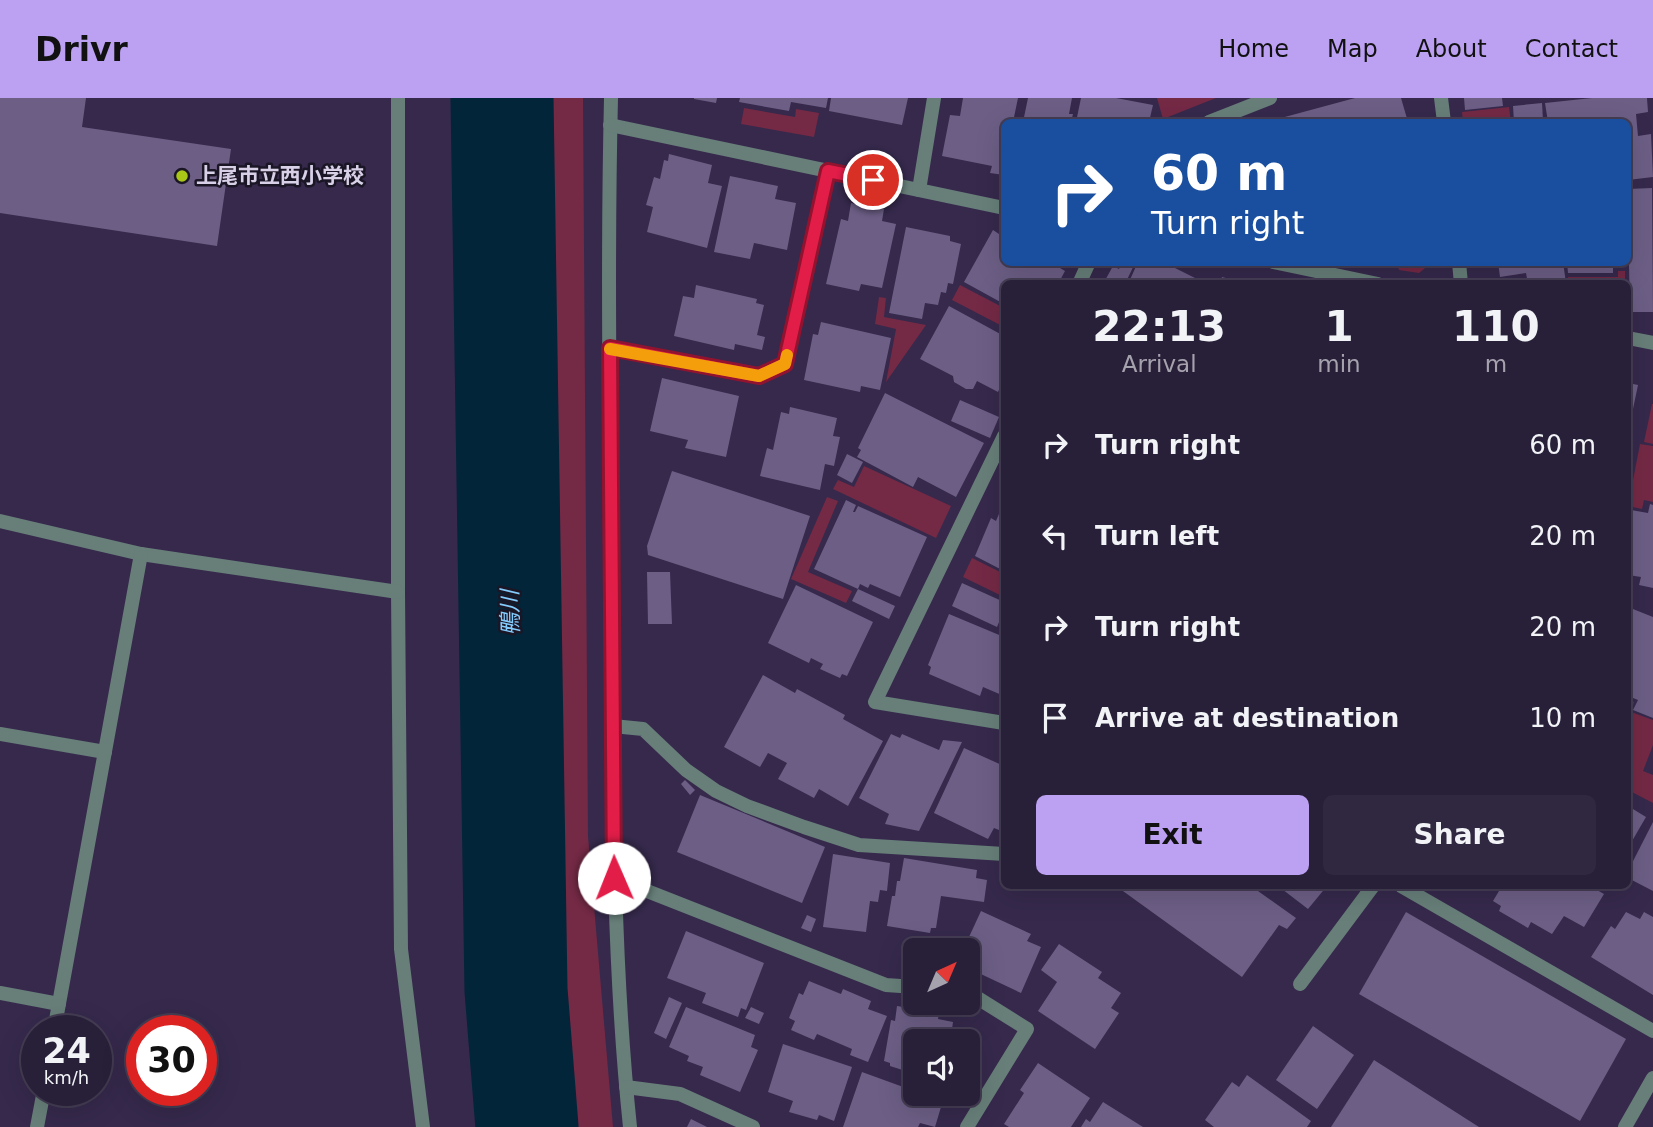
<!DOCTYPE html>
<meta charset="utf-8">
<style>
:root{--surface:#281f39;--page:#302741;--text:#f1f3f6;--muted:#a5a2ae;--line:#443d53;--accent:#bca0f2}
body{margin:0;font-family:"DejaVu Sans","Noto Sans JP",sans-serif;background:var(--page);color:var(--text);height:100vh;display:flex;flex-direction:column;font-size:26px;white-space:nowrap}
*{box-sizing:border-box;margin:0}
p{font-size:23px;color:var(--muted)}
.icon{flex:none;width:38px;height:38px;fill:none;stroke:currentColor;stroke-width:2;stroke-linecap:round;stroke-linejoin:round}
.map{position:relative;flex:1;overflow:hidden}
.sheet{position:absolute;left:1001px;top:182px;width:630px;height:609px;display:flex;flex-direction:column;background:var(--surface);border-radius:10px;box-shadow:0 7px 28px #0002,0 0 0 2px var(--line)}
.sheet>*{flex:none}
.guide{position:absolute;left:1001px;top:21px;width:630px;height:147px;border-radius:10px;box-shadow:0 7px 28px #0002,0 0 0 2px var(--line);background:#1a4fa0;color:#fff;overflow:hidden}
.needle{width:46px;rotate:44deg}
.fabs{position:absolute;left:903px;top:840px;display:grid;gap:14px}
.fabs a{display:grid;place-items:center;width:77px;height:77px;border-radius:10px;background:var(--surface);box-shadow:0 7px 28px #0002,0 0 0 2px var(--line);font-size:35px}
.speed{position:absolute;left:21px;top:917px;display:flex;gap:14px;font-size:35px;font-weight:700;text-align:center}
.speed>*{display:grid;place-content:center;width:91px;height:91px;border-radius:50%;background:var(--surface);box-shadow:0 7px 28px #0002,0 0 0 2px var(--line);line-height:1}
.speed small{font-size:18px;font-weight:400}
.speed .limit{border:10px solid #d22;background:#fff;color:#111}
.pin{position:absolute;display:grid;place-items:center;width:60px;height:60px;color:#fff;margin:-30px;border:4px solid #fff;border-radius:50%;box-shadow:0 2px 7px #0007}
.me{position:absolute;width:77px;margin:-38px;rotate:359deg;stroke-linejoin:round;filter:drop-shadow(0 0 5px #0008)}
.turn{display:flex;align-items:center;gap:24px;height:147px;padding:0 35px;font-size:32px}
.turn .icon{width:91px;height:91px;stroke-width:2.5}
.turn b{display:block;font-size:49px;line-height:60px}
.eta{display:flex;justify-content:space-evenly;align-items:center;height:119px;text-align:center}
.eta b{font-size:42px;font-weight:700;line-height:49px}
.primary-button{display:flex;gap:14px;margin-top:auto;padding:14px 35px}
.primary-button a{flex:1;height:80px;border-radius:10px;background:var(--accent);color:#111;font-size:28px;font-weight:700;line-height:80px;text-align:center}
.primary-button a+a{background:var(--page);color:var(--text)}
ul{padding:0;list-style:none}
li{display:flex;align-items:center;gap:21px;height:91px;padding:0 35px}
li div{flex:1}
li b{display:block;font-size:26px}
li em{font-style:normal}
header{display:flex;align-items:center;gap:42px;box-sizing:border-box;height:98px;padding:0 35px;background:var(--accent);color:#111}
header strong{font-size:33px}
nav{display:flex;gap:38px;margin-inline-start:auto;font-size:24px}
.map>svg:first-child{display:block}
</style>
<header>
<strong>Drivr</strong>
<nav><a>Home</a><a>Map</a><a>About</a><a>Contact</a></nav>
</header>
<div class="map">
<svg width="1653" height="1029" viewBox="0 0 1653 1029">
<rect width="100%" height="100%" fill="#36294c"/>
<g fill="#742945">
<polygon points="526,0 583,0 588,738 613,1029 546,1029 523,528"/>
<polygon points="1157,0 1216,0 1163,21"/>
<polygon points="1509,9 1511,24 1463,24 1462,14"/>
<polygon points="744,10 795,19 796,11 819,15 814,39 741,26"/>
<polygon points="1431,165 1419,175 1399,172 1397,165"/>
<polygon points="1618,173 1625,173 1625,185 1568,185 1568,179 1618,179"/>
<polygon points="960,187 1004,210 1004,229 952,202"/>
<polygon points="879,199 886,200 884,219 926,227 886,284 896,231 875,226"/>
<polygon points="1652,306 1653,306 1653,346 1644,344"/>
<polygon points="1640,346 1653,348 1653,404 1644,402 1642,411 1628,408"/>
<polygon points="864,368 951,408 936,440 833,391 838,382 854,389"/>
<polygon points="827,399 838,403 808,474 852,493 846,505 791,481"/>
<polygon points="972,460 1004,476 1004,499 963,479"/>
<polygon points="1628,601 1634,604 1631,614 1653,622 1653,647 1643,673 1653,677 1653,705 1628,692"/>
</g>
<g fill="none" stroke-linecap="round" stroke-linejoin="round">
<polyline stroke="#022539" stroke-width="103" points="502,0 516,892 527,1029"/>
</g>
<g fill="#6c5e85">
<polygon points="0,0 86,0 82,29 231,51 217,148 0,115"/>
<polygon points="694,0 717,0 716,5 694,1"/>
<polygon points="740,0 828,0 826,10 791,4 789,13 739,4"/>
<polygon points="831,0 908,0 902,27 829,13"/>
<polygon points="963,0 1018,0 1013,24 1004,24 1004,77 990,75 992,68 942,58 950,17 960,18"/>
<polygon points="1028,0 1072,0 1069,16 1073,16 1071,24 1023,24"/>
<polygon points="1081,0 1116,0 1153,7 1149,24 1076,24"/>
<polygon points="1355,0 1401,0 1408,24 1282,24 1281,20"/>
<polygon points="1464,0 1502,0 1503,8 1465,12"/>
<polygon points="1592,0 1647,0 1648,14 1636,16 1638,38 1651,36 1653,79 1628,82 1628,24 1548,24 1545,5"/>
<polygon points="1542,5 1543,22 1514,24 1513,8"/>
<polygon points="669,56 712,67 708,85 722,88 707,150 647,134 653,109 646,107 654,79 660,81 664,62 668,63"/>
<polygon points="730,78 778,88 775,101 796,105 787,152 754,145 750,161 714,154"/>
<polygon points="1652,90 1653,214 1630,214 1629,167 1613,168 1613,175 1568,175 1567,164 1628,164 1628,91"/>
<polygon points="851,105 884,111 882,123 896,126 882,190 861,186 859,193 826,186 841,121 848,123"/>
<polygon points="1004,126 1004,164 1063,164 1060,170 1065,173 1058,186 1004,186 1004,206 964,184 993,132 999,136"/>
<polygon points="906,129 950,138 950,143 961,146 953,186 948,185 946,195 941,194 938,207 925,205 922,221 889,215"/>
<polygon points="1122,164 1135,165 1125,186 1103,186 1113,168 1119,171"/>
<polygon points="1138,164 1143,164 1150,168 1152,164 1163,164 1197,181 1194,186 1128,186"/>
<polygon points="1498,164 1563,164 1566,185 1528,186 1526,175 1500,179"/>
<polygon points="1222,179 1244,185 1244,186 1220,186"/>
<polygon points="696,187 757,201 756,205 764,207 757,237 765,239 762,252 735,246 734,252 674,238 683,198 694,200"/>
<polygon points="949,208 1004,238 1004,281 998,294 977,283 973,291 966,291 954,284 953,278 920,261"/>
<polygon points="821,224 891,240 880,292 861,288 860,294 804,282 813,236 818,237"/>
<polygon points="662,280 739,298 726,359 685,350 688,342 650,333"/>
<polygon points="1628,285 1638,287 1629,330 1628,330"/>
<polygon points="885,295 984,345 956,399 918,379 913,389 857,359 861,352 858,350"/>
<polygon points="960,302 999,319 990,340 951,323"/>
<polygon points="790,309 837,320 833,338 840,339 834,368 825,366 820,392 760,378 767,350 773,352 781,314 789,316"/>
<polygon points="847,356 863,364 852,385 837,377"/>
<polygon points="672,373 810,418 783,501 648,457 647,448"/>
<polygon points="846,402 856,407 853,414 855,414 858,408 927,439 900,499 870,486 868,490 860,486 858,491 814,471"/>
<polygon points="1004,404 1004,473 975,458 991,420 996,423"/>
<polygon points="1650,406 1653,407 1653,490 1639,487 1641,479 1628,477 1628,427 1631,412 1648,415"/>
<polygon points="647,474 670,474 672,526 648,526"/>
<polygon points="962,485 1004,504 1004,512 997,529 952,508"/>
<polygon points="796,487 873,524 847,578 842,576 840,580 820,571 823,566 811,560 809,565 768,545"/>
<polygon points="858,491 895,508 889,521 852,503"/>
<polygon points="1628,509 1653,519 1653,620 1633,612 1638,602 1628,598"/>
<polygon points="949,516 1004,539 1004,598 983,589 980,598 929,576 931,569 928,567"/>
<polygon points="763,577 795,595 797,591 845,617 843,621 883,643 848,708 819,691 814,700 778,681 787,665 768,655 760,669 724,649"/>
<polygon points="891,636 900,640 902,636 939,652 943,642 962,644 919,733 885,726 889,716 859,700"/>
<polygon points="964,650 1004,668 1004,720 999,732 994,730 988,741 934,715"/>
<polygon points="685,682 695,692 690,697 681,686"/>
<polygon points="700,697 825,749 802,805 677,754"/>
<polygon points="1628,708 1646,719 1628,750"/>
<polygon points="1653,724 1653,793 1628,780 1628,773"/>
<polygon points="833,756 890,765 887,793 880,792 878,804 870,803 866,834 823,829"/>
<polygon points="904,760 977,772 976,780 987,782 984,804 941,798 936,830 931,830 930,835 887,828 892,798 895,798 897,783 900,783"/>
<polygon points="1116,788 1251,788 1296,820 1287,831 1279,827 1242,879"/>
<polygon points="1278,788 1327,788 1308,811"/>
<polygon points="1502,788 1590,788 1604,796 1584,829 1564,818 1552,836 1531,824 1528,830 1499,813 1501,808 1493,803"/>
<polygon points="981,813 1031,836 1027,843 1041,849 1021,895 968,870 968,852 963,852"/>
<polygon points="1406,814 1626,941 1580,1023 1359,896"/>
<polygon points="1626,814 1640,821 1644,814 1653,819 1653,897 1591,859 1611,828 1615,831"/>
<polygon points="807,817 816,821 811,834 801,830"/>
<polygon points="686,833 764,865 746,912 741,910 738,919 702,905 706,895 667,880"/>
<polygon points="1059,846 1102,874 1098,880 1121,895 1111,910 1119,915 1095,951 1038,913 1057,884 1041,872"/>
<polygon points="809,883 841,896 843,891 871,903 868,911 887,918 868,964 850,957 852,951 817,936 814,942 791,932 795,923 789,920 799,895 803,897"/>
<polygon points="669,899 682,905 666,941 654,935"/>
<polygon points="897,908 939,915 938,921 953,924 952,931 974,935 969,961 968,961 968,943 915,943 915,976 890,968 890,965 884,963 891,922 895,923"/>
<polygon points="686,909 755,937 751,949 758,952 740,994 700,977 703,969 687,963 689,958 669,949"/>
<polygon points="751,909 764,915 759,926 745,920"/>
<polygon points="1313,928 1354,957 1317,1011 1276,982"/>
<polygon points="783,946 852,969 834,1023 819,1017 817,1022 789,1014 793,1003 768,994"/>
<polygon points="1374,962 1479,1029 1331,1029"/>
<polygon points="1038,965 1090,1000 1071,1029 1009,1029 1004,1026 1024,995 1020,992"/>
<polygon points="862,974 906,990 904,997 941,1009 935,1029 920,1025 918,1029 843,1029"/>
<polygon points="1247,977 1311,1023 1307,1029 1214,1029 1205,1022 1232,984 1239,989"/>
<polygon points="922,996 947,996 955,999 951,1010 921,999"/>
<polygon points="1103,1004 1143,1029 1081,1029 1086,1021 1090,1024"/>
<polygon points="691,1021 707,1029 687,1029"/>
</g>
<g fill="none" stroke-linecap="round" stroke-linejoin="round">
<g stroke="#677e79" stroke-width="14">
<polyline points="1079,186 1089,164"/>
<polyline points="1004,338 875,604 1004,625"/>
<polyline points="613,628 643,631 686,672 716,693 747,708 804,729 859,747 1004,756"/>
<polyline points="1401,788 1653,933"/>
<polyline points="1300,886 1373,788"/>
<polyline points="1625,1029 1653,980"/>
</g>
<g stroke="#677e79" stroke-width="14">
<polyline points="398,0 398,494 401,851 423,1029"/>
<path d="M 611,0 C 607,169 610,338 612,507 C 613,681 612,856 630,1029"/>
<polyline points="1441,0 1444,24"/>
<polyline points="1209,24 1270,0"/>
<polyline points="610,27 1004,110"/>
<polyline points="919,92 934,0"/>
<polyline points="1273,164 1378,186"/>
<polyline points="1459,164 1461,186"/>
<polyline points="1628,240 1653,245"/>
<polyline points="610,250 759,278 785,266 828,73"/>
<polyline points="0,423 141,456 398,494"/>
<polyline points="0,636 105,654"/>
<polyline points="614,780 886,887 915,889"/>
<polyline points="0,895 59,906"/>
<polyline points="54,933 141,456"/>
<polyline points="626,989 680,996 753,1029"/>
<polyline points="37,1029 44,992"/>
<polyline points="967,1029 1027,931 968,894"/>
</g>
</g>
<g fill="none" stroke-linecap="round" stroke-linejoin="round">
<defs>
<polyline id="route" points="614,780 610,250 759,278 785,266 828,73 873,82"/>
</defs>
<use href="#route" stroke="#92132f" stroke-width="18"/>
<use href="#route" stroke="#e11d48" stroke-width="12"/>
<polyline stroke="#f59e0b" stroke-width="12" points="610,251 759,278 785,266 787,257"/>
</g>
<circle fill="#aac717" stroke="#1b1625" stroke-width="2.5" cx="182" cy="78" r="7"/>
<g text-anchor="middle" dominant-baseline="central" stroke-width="5" stroke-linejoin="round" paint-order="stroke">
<g font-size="21" font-weight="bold" fill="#d7d0e7" stroke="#1b1625" text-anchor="start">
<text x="196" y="78">上尾市立西小学校</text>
</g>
<g font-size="23" font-style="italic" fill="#84cbfd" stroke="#1b1625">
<text transform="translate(510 515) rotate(-91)">鴨川</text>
</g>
</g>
</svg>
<div class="fabs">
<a><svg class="needle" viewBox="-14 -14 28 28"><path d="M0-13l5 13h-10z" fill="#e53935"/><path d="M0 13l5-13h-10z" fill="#a5a2ae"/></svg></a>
<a><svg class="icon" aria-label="sound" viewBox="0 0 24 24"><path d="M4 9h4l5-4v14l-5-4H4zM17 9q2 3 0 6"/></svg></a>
</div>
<div class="speed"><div>24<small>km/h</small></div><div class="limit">30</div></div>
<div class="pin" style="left:873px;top:82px;background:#d93025"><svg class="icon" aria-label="arrive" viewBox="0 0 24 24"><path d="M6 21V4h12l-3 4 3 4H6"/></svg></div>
<svg class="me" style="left:614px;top:780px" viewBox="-20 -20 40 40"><circle r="19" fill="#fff"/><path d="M0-13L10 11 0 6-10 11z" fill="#e11d48"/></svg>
<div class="guide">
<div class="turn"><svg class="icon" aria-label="right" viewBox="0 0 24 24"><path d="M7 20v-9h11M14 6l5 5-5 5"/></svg><div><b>60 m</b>Turn right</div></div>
</div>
<section class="sheet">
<div class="eta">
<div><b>22:13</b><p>Arrival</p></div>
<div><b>1</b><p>min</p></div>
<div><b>110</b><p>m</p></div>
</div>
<ul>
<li><svg class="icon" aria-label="right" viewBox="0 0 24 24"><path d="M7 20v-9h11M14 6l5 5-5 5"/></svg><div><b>Turn right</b></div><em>60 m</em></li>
<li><svg class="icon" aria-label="left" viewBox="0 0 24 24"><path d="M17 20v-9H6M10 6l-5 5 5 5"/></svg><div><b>Turn left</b></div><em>20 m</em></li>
<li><svg class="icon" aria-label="right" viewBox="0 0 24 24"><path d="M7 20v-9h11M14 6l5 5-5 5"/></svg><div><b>Turn right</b></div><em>20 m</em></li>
<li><svg class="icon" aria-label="arrive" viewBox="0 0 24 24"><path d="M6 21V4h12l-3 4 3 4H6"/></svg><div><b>Arrive at destination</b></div><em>10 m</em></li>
</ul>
<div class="primary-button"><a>Exit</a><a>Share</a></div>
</section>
</div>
